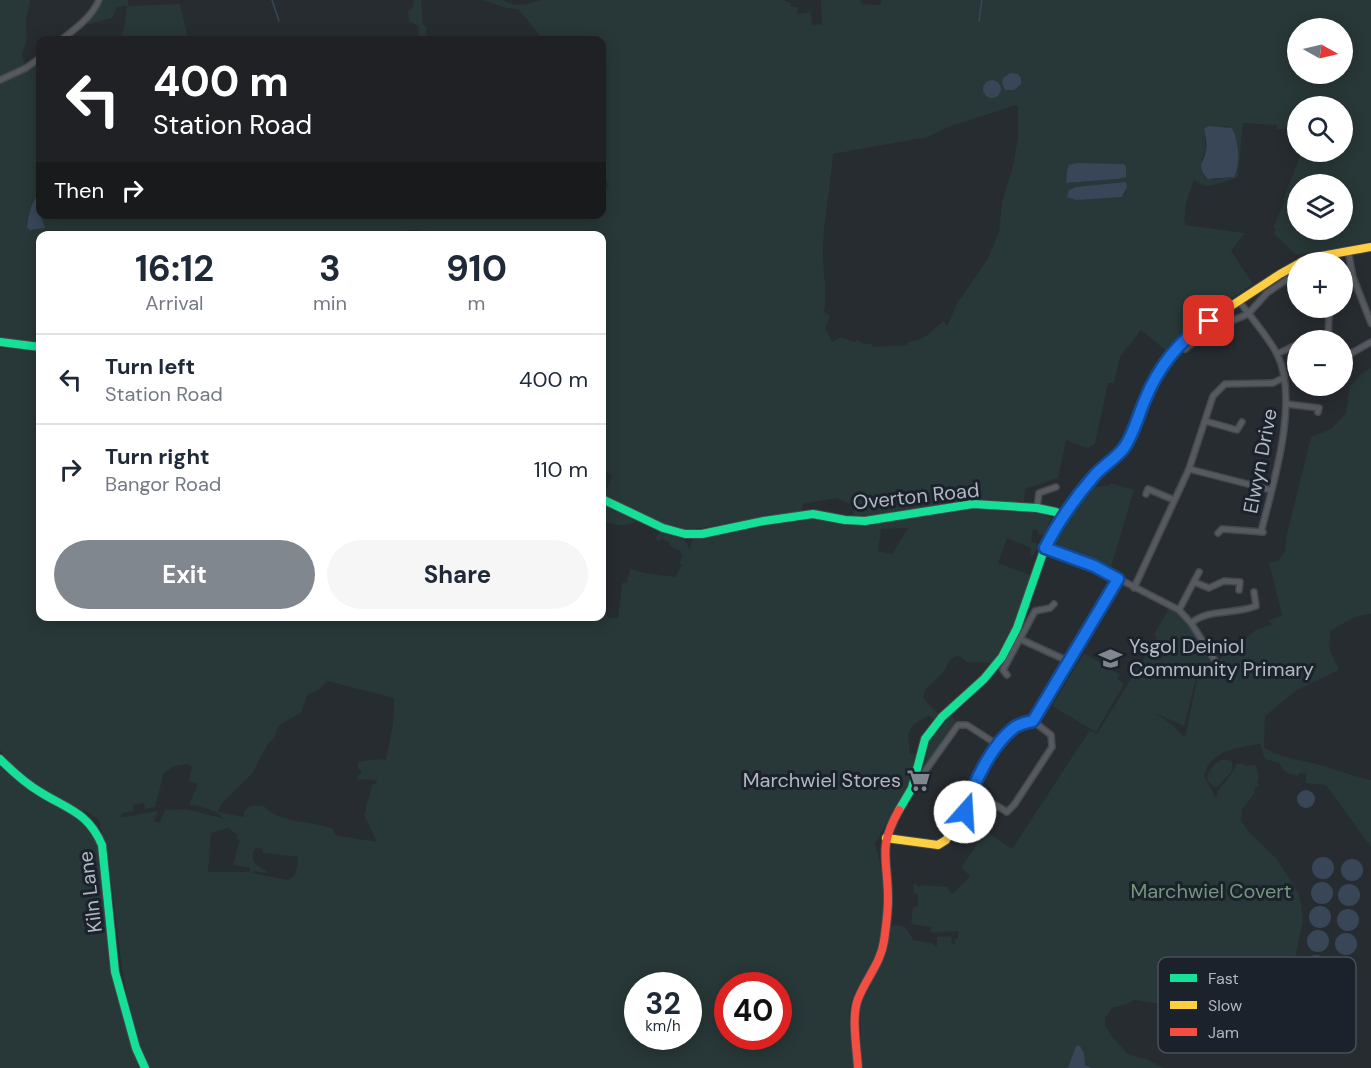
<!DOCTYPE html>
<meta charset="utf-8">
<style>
:root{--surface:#fff;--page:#f6f6f7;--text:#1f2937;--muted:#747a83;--line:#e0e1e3;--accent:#81878f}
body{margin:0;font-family:"DM Sans",sans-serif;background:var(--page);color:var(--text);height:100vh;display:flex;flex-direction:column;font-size:22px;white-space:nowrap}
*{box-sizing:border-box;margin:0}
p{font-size:20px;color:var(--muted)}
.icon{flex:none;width:33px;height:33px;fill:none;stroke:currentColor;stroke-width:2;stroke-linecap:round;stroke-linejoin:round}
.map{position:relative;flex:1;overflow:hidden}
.details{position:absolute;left:36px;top:231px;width:570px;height:390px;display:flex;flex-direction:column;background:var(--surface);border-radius:12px;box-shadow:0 3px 15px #0003}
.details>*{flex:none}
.banner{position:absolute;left:36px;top:36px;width:570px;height:183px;border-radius:12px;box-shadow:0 3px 15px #0003;background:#202124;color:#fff;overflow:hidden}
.needle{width:39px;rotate:98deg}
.fabs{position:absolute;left:1287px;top:18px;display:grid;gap:12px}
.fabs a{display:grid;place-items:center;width:66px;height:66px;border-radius:50%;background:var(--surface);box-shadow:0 3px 15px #0003;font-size:30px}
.speed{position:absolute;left:624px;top:972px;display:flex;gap:12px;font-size:30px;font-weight:700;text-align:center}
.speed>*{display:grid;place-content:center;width:78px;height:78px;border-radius:50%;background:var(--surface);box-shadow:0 3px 15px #0003;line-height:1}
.speed small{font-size:15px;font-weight:400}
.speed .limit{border:9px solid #d22;background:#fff;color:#111}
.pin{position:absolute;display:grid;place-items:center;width:51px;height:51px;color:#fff;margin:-26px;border-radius:12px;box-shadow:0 3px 9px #0006}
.me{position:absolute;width:66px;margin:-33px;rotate:19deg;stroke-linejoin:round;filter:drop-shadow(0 0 4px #0008)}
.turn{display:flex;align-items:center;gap:21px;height:126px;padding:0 18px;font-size:27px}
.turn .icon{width:78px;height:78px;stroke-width:2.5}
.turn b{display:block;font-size:42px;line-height:51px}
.then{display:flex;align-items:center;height:57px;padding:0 18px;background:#0003;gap:12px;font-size:22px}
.eta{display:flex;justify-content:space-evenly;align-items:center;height:102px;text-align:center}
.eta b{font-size:36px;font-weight:700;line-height:42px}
.action{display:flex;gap:12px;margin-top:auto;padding:12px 18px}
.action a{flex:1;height:69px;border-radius:36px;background:var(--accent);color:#fff;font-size:24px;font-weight:700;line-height:69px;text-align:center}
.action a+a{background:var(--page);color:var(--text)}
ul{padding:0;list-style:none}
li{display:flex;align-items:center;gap:18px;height:90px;padding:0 18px;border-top:2px solid var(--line)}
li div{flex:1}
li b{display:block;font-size:22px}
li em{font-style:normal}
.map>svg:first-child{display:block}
</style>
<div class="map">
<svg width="1371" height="1068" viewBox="0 0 1371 1068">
<rect width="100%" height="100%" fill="#272c31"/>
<g fill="#283737" fill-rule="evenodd">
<polygon points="0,0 30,0 26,21 27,39 22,55 25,64 0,76"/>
<polygon points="102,0 128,0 128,6 180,4 188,40 120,40 125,24 127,6 117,7 112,18 85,25 78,30 78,28 98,10"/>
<polygon points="414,0 421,0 423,24 427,28 425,40 418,40 419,26 409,21 408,12 413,7"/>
<path d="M 483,0 L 503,0 L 514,5 L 527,4 L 540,0 L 783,0 L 791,3 L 791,7 L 797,7 L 798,14 L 810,12 L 810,6 L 812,25 L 822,24 L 821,0 L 860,0 L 862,4 L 881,5 L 881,0 L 1371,0 L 1371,241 L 1297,255 L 1274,234 L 1276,229 L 1273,228 L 1285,201 L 1283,200 L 1302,152 L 1342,152 L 1342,106 L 1298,106 L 1297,133 L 1290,129 L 1277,129 L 1277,125 L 1243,123 L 1238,177 C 1235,179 1212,186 1208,186 C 1202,186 1198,182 1194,180 C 1190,190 1181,215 1186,225 L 1245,233 L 1231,251 L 1253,284 L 1194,322 L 1165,350 L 1141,330 L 1120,357 L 1114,383 L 1108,383 L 1095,444 L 1087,448 L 1066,440 L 1058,478 L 1025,489 L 1024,503 L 973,498 L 879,515 L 853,516 L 854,506 L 836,498 L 803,504 L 802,511 L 688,530 L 671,528 L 603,496 L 612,476 L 602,469 L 602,236 L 419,236 L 419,230 L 406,231 L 406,236 L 40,236 L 40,316 C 34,323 35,329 38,338 L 40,339 L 40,343 L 0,339 L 0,82 L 38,63 L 40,66 L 40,193 L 34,199 L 27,227 L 42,220 L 41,214 L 230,214 L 234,216 L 235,214 L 602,214 L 602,189 L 609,186 L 602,174 L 602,40 L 544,40 L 518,9 L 506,8 ZM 1298,28 L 1342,28 L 1342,74 L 1298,74 ZM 1016,105 L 1018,106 L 1018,136 L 1014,162 L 1002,203 L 999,232 L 987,260 L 958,302 L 947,326 L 943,321 C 933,331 923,341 908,342 L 907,345 L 873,347 L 872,344 L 864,344 L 857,340 L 854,342 L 841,337 L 832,342 L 825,328 L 830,316 L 824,312 C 828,290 822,269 823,247 C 824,215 831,185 833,154 L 927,137 L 951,126 ZM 1227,126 C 1243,141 1239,157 1234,176 L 1214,180 L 1201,162 L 1206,150 L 1204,129 ZM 1111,164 L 1123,164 L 1126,166 L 1126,176 L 1117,179 L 1066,183 L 1067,171 ZM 1125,182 L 1126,193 L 1122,197 L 1070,199 ZM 1298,184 L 1342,184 L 1342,230 L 1298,230 Z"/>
<path d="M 16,347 L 40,350 L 40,616 L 602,616 L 602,614 L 607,615 L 608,618 L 618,618 L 622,583 L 626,583 L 630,569 L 644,573 L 675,577 L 682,565 L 679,564 L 683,555 L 680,553 L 681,551 L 670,546 L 670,543 L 661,539 L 659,542 L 655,539 L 660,531 L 684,540 L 688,545 L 688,548 L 690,549 L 692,541 L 695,537 L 814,517 L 858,526 L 966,507 L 1033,509 L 1051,518 L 1044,535 L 1038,534 L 1038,530 L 1033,529 L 1031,542 L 1037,543 L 1038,546 L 1033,557 L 1030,556 L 1031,548 L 1007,538 L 998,563 L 1030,575 L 1031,578 L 1016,620 L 993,663 L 967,662 L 958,655 L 951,659 L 942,674 L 925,690 L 923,698 L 939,715 L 934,720 L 929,716 C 907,727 907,729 910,754 L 915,754 L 910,780 L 904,793 L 875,843 C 885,876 889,920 877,953 C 870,971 856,985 851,1003 C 846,1022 852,1048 854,1068 L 149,1068 C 114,989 121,902 99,820 L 87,812 L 60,800 L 29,782 L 28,778 L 12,766 L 0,750 L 0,348 L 9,349 ZM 908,528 L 892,554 L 878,551 L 881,529 ZM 327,681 L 394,698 L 393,724 L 386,760 L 377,759 L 359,762 L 357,767 L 362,771 L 358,776 L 358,780 L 366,779 L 378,781 L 372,786 L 364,815 L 377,842 L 335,835 L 333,829 C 312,820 280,824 264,806 C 255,805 249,805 244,812 L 244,817 L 218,812 L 221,804 L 252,774 L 267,745 L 274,738 L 279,725 L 301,713 L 307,695 L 319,690 ZM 188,764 L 192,767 L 189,781 L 198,784 L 189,805 C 201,805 217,811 224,819 L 187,809 L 165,810 L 159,823 L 154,821 L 158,811 L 120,818 L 123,813 L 134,811 L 133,805 L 144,803 L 145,809 L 155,807 L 164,773 L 174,766 ZM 228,828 L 237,834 L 237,839 L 240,840 L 233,865 L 250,868 L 250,872 L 208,872 L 211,833 ZM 256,848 L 262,849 L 263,853 L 298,857 C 297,866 298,877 288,880 L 253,873 L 253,871 L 265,873 L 267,871 C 257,866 247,860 256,848 ZM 638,986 L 688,986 L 688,1036 L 638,1036 ZM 728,986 L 778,986 L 778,1036 L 728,1036 Z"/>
<path d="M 1371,368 L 1371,614 C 1356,614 1344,623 1331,631 L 1329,648 L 1339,670 L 1297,690 L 1265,716 L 1264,748 C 1285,759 1298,759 1320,765 C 1337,770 1353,776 1371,780 L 1371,847 L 1326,785 L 1306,783 L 1306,773 L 1300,773 L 1297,776 C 1288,774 1283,771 1279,763 L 1265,759 L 1260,744 C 1239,747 1209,750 1204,776 L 1216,798 C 1219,784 1232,779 1237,762 L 1237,764 L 1244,763 L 1245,766 L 1256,765 L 1259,779 L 1257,782 L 1259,785 L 1254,790 L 1255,793 L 1242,809 L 1241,821 L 1249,832 L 1276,858 L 1299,894 L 1303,919 L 1295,959 L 1293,965 L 1277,981 L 1265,988 L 1226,987 L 1208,994 L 1191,1008 L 1134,1000 L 1124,1005 L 1112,1008 L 1105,1018 L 1105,1025 L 1112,1037 L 1128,1054 L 1146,1059 L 1164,1068 L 1092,1068 L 1085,1065 L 1085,1059 L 1072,1068 L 862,1068 L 860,1009 L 863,993 L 888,927 C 902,923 907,926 913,940 L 934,944 L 934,946 L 937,946 L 937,937 L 951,936 L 952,944 L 955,944 L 955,939 L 958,939 L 958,931 L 931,933 L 931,927 L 911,924 L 913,907 L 918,906 L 918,894 L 913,893 L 914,884 L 919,887 L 923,885 L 947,887 L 952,894 L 970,877 L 962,867 L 985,831 L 1012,849 L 1090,730 L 1097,734 L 1157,637 L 1154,634 L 1170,607 L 1183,617 L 1213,659 L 1196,678 L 1184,726 L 1155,713 L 1173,725 L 1183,736 L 1186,735 L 1197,679 L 1215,660 L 1216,661 L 1221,658 L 1256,630 L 1272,624 L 1268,621 L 1282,615 L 1269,563 L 1278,561 L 1285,552 L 1287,534 L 1311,437 L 1331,429 L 1346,413 L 1350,386 L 1360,375 Z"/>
<polygon points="1110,483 1134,490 1110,570 1054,542 1062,521 1083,492 1087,492 1089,488 1110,485"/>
<path d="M 602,502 L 637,521 C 626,527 616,526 604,521 L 605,518 L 602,518 Z"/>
<polygon points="1084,653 1120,675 1117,679 1124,684 1096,732 1052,706"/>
<polygon points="949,714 956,720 921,774 926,742"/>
<path d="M 1224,759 L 1232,761 L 1232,771 L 1217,787 C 1199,782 1210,764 1224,759 Z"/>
<polygon points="0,766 42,797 60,806 79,820 87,827 99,848 115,992 139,1068 0,1068"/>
</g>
<g fill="#384658">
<polygon points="1010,73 1018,74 1021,78 1021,84 1014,90 1005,90 1002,83 1003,78"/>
<circle cx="992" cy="89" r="9"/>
<path d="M 1208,126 L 1232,128 C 1239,142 1241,162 1234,177 L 1208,179 C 1196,166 1203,164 1206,151 C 1208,144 1205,136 1204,129 Z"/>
<polygon points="1077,163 1123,164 1126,166 1126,177 1117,179 1066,183 1067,171 1069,165"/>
<polygon points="1126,182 1127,187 1122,197 1076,200 1067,197 1069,190 1076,187"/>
<path d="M 40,193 L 40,214 L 45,228 L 30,230 L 27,227 C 29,215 31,200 40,193 Z"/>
<circle cx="1306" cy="799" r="9"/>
<circle cx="1323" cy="868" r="11"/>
<circle cx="1352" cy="870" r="11"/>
<circle cx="1322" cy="893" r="11"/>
<circle cx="1349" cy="895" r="11"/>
<circle cx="1320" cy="917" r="11"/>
<circle cx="1348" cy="920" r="11"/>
<circle cx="1318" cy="941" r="11"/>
<circle cx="1346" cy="944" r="11"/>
<circle cx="1316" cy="966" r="11"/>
<polygon points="1076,1046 1080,1046 1084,1053 1085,1065 1092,1068 1068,1068"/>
</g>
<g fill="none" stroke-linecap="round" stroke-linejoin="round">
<g stroke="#384658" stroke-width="1.5">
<polyline points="272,0 279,21"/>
<polyline points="979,21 982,0"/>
</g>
<defs>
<g id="street">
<path d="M 61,40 C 75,29 92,17 99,0"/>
<polyline points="0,80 26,68 40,58"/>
<polyline points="1348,250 1353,277 1371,323"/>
<path d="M 1239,301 C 1250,316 1269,338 1277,354 C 1300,400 1273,484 1261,532"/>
<polyline points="1327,310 1329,315 1328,340"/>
<polyline points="1319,311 1332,308"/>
<polyline points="1302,340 1305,338"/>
<polyline points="1185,349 1208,331 1248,314 1267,293 1289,278"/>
<polyline points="1277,354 1298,344"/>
<polyline points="1342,356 1350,354 1371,342"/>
<polyline points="1287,404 1319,408 1318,412"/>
<polyline points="1205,421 1237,430 1242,422"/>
<polyline points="1189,469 1271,490"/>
<polyline points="1146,494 1148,489 1174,500"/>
<polyline points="1037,508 1039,493 1056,487"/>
<polyline points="1218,533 1222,529 1263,532"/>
<polyline points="1045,548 1094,566 1179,610 1191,623 1214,659"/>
<polyline points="1194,582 1209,588 1224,581 1240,582 1239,590"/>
<polyline points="1134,588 1189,469 1213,396 1225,384 1273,383 1283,378"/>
<polyline points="1179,610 1199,572"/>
<path d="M 1191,623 C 1209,608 1234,615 1256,606 L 1254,592"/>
<polyline points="1020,639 1070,662"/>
<polyline points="1007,675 1003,670 1035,611 1050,608 1054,604"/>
<polyline points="923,774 958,725 967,725 998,745"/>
<polyline points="971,790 1007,812 1014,805 1052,747 1051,735 1033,721"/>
</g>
<g id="fast">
<polyline points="0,342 40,347"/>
<polyline points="602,499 663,528 685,534 702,534 764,521 813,514 845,520 865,521 973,504 1037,508 1056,512 1063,516"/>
<path d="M 0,759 C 12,771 25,783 40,792 C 67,809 88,812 102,845 L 115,972 L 136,1048 L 145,1068"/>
<polyline points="899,810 912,788 925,739 942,717 984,679 1002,657 1017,628 1044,550 1060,519 1090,480 1126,445 1151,386 1161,367 1180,344 1199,327"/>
</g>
<g id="slow">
<polyline points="1301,262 1310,258 1371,247"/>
<polyline points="1199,327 1280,274 1298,264"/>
<polyline points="886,838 938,845 946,840 965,812 971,790 998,745 1016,726 1033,721 1117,579"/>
</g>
<path id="jam" d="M 858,1068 C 857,1049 851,1017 858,999 C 866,978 881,963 884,941 C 886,927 888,913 888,899 C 888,858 877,849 899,810"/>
</defs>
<use href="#street" stroke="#44484c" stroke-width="8"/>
<use href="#fast" stroke="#44484c" stroke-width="10"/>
<use href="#slow" stroke="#44484c" stroke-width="10"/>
<use href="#jam" stroke="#44484c" stroke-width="10"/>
<use href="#street" stroke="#565a60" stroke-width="5"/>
<use href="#fast" stroke="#16e098" stroke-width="8"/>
<use href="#slow" stroke="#ffcf43" stroke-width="8"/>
<use href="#jam" stroke="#f24e42" stroke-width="8"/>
</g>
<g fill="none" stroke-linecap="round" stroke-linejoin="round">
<defs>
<path id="route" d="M 965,812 C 972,785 992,744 1015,727 C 1020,724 1027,722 1033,721 L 1118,579 L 1094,566 L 1045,548 C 1058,522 1075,498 1094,476 C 1103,466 1115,459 1124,448 C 1133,435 1138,417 1144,402 C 1158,367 1178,341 1209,321"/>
</defs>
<use href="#route" stroke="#114b97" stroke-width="15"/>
<use href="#route" stroke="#1a73e8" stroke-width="10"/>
</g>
<defs>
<symbol id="school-bare" viewBox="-9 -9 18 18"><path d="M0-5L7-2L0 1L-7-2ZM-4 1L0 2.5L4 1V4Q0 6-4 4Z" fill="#81878f" stroke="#1c222b" stroke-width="2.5" paint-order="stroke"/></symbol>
<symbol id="supermarket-bare" viewBox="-9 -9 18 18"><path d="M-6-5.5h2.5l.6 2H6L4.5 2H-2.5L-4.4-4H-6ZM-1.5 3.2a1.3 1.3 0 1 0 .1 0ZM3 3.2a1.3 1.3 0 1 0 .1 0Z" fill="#81878f" stroke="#1c222b" stroke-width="2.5" paint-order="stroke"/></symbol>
</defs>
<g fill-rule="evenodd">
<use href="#school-bare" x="1094" y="642" width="33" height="33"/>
<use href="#supermarket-bare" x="902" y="764" width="33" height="33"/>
</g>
<g text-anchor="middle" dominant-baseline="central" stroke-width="6" stroke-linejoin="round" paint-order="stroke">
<g font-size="20" fill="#b1b8c2" stroke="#1c222b">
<text transform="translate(1260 461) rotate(-79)">Elwyn Drive</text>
<text transform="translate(916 496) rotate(-6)">Overton Road</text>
<text transform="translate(90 892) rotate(-97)">Kiln Lane</text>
</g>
<g font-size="20" fill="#b1b8c2" stroke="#1c222b" text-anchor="start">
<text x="1129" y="646">Ysgol Deiniol<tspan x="1129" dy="23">Community Primary</tspan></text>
<text x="901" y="780" text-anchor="end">Marchwiel Stores</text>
</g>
<g font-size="20" fill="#72967a" stroke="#1c222b">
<text x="1211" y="891">Marchwiel Covert</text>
</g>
</g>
<rect x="1158" y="957" width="198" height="96" rx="9" fill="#1c222b" stroke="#494f58" stroke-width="1.5"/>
<rect x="1170" y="974" width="27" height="8" fill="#16e098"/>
<rect x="1170" y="1001" width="27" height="8" fill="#ffcf43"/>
<rect x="1170" y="1028" width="27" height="8" fill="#f24e42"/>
<g font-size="16" fill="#b1b8c2">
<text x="1208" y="984">Fast</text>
<text x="1208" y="1011">Slow</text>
<text x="1208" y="1038">Jam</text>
</g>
</svg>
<div class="fabs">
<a><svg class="needle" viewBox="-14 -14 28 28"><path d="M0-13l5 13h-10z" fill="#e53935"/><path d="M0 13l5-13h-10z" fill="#747a83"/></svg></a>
<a><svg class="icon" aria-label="search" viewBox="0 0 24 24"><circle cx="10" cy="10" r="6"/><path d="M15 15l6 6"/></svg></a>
<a><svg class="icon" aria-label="layers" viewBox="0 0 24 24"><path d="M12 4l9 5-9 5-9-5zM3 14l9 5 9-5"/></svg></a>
<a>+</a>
<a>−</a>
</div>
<div class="speed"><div>32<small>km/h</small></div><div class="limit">40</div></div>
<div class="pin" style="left:1209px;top:321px;background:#d93025"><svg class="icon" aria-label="arrive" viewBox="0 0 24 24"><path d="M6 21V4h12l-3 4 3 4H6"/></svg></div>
<svg class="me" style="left:965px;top:812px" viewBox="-20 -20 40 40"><circle r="19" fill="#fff"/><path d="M0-13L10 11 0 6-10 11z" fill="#1a73e8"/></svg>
<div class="banner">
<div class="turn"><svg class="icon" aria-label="left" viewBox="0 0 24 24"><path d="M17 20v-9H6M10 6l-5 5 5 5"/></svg><div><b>400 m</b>Station Road</div></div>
<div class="then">Then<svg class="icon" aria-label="right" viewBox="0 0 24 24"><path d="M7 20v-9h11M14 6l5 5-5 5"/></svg></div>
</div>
<section class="details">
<div class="eta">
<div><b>16:12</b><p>Arrival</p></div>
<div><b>3</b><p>min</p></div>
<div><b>910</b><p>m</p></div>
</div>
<ul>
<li><svg class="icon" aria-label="left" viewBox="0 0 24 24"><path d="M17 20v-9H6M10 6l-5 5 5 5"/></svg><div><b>Turn left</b><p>Station Road</p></div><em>400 m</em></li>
<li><svg class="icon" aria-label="right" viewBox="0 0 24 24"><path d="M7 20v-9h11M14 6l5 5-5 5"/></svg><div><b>Turn right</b><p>Bangor Road</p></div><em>110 m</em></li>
</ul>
<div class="action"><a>Exit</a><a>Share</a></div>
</section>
</div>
